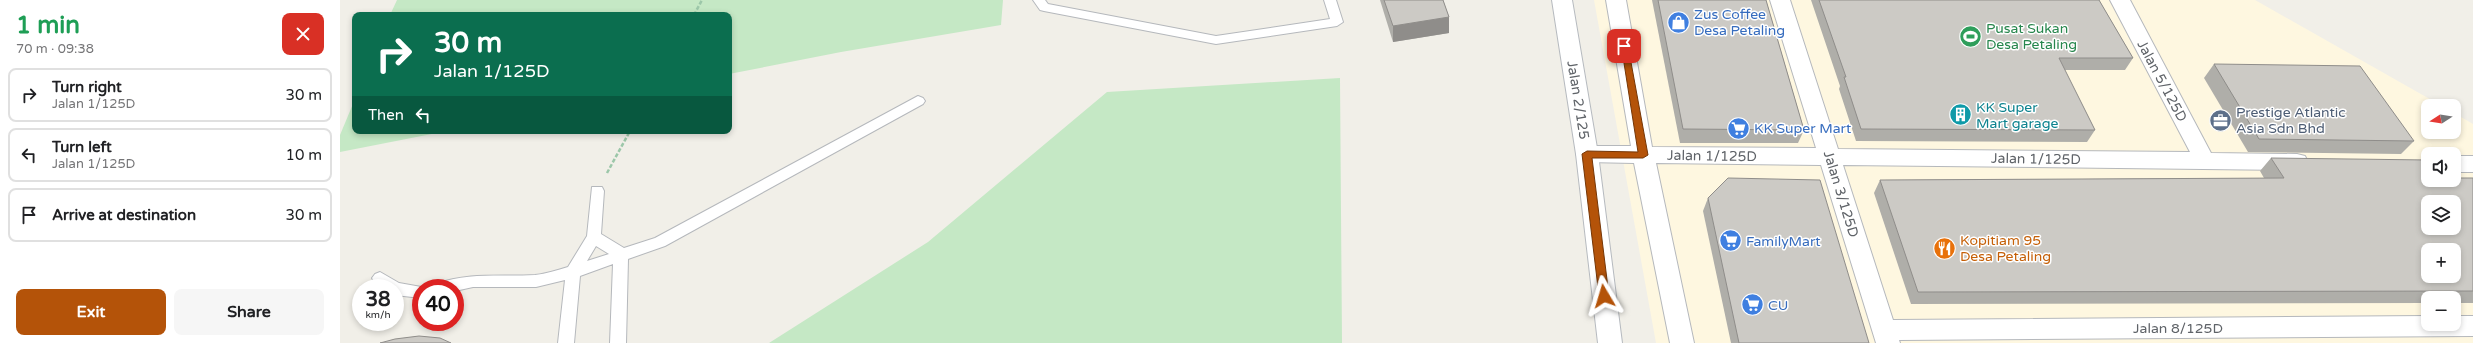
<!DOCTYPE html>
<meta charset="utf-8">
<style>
:root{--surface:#fff;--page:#f6f6f6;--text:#202124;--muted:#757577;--line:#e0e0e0;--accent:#b45309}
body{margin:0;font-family:"Varela Round",sans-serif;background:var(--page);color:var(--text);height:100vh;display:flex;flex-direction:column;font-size:15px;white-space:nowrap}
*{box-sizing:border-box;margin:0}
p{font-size:13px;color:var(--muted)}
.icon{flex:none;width:22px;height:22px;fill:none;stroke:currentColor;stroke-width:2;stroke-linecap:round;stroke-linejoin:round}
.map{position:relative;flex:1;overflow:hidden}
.side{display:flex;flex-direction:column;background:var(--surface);width:340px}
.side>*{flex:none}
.banner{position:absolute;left:12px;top:12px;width:380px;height:122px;border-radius:8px;box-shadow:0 2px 6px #0003;background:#0b6e4f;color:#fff;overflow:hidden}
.needle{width:26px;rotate:258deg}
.controls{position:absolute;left:2081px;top:99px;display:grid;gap:8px}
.controls a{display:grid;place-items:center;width:40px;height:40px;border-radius:8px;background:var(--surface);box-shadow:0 2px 6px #0003;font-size:20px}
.speed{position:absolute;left:12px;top:279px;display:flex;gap:8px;font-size:20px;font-weight:700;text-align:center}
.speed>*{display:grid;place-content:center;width:52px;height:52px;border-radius:50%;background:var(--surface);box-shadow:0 2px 6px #0003;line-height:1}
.speed small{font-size:10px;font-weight:400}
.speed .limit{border:6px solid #d22;background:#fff;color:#111}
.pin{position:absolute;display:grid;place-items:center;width:34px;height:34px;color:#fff;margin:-17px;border-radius:8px;box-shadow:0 2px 6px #0006}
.me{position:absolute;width:44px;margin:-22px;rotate:353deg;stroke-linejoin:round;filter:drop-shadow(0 0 3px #0008)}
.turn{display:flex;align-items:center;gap:14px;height:84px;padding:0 16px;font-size:18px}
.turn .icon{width:52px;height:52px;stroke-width:2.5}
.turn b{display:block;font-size:28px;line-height:34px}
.then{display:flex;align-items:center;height:38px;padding:0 16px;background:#0003;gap:8px;font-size:15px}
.round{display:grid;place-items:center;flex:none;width:42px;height:42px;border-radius:8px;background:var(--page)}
.headline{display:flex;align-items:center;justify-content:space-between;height:68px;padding:0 16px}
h1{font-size:24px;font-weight:700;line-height:30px;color:#1e9e55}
.button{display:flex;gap:8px;margin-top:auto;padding:8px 16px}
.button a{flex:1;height:46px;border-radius:8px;background:var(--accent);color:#fff;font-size:16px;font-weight:700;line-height:46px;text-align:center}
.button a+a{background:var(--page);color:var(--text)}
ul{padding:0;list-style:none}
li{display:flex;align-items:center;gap:12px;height:54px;margin:0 8px 6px;padding:0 8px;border:2px solid var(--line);border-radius:8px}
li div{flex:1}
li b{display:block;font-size:15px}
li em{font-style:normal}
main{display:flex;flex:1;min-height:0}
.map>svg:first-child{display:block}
</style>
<main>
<section class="side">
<div class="headline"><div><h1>1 min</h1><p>70 m · 09:38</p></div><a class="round" style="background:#d93025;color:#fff"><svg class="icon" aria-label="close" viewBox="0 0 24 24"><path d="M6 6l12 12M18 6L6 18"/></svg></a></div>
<ul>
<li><svg class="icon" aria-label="right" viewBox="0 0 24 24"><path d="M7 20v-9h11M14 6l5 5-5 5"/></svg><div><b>Turn right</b><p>Jalan 1/125D</p></div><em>30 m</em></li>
<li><svg class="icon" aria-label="left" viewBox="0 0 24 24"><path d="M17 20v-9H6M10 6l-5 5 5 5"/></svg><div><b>Turn left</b><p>Jalan 1/125D</p></div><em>10 m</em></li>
<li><svg class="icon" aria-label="arrive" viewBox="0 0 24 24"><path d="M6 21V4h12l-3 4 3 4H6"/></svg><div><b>Arrive at destination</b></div><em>30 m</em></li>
</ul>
<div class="button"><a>Exit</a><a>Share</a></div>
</section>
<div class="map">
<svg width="2133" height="343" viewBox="0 0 2133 343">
<rect width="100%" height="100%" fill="#f1efe8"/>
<path fill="#fef7e0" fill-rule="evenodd" d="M 1254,0 L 1915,0 L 2102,106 L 2088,106 L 2088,132 L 2114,132 L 2114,113 L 2133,124 L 2133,343 L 1316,343 ZM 2088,154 L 2114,154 L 2114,180 L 2088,180 ZM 2088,202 L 2114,202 L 2114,228 L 2088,228 ZM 2088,250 L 2114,250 L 2114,276 L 2088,276 ZM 2088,298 L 2114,298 L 2114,324 L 2088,324 Z"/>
<g fill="#c5e8c5">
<polygon points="57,0 663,0 661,25 501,52 389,74 389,15 50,15"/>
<polygon points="1000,78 1002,343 429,343 588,242 767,92"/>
<polygon points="15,99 15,131 107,131 0,152 0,135"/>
</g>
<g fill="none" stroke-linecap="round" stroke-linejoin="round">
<defs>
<g id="lane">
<polygon points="693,0 705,0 708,4 876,36 990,19 984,0 996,0 1003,22 997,26 876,44 704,11 700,10"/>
<path d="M 578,96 L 583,98 L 585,101 L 583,104 L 325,246 L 288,259 L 286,343 L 270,343 L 273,264 L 240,276 L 234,343 L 218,343 L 225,280 L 196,287 L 133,287 L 115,291 L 115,288 L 93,288 L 96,284 C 129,272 161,277 195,275 C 206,274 217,270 228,267 L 247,236 L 252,187 L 262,187 L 264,191 L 261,234 L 284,248 L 315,238 ZM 256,246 L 269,254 L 247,261 Z"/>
<path d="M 40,272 L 59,283 L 87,288 L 81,288 L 81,298 L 55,295 L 55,288 C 45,288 37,288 32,278 L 35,274 Z"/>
</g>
<g id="street">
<polygon points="1266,0 1286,0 1312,147 1476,148 1430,0 1450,0 1498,149 1850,152 1770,0 1790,0 1871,153 1957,154 1965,156 1968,162 1965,168 1957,170 1503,165 1553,320 2088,316 2088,324 2114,324 2114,316 2133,316 2133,336 1559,340 1560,343 1536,343 1481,165 1316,163 1354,343 1330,343 1294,163 1247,162 1239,160 1236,154 1239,148 1247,146 1291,146"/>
<rect x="2114" y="156" width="19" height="16"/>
</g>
<polygon id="secondary" points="1212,0 1232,0 1258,154 1282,343 1258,343 1236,154"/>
</defs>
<use href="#lane" stroke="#b5b8bc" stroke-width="2"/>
<use href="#street" stroke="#b5b8bc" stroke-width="2"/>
<use href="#secondary" stroke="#b6babf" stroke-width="2"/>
<g stroke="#9cc7a9" stroke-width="2.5" stroke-dasharray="4 2" stroke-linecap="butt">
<polyline points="354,15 362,0"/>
<polyline points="267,173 290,131"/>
</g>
<use href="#lane" fill="#fff" fill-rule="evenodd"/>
<use href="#street" fill="#fff" fill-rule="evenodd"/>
<use href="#secondary" fill="#fff" fill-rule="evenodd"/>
</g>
<g fill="#afaea9">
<polygon points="1040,0 1103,0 1109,17 1109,33 1053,42"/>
<polygon points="1312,0 1426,0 1464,130 1458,143 1340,143"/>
<polygon points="1471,0 1759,0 1793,58 1785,70 1724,70 1755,130 1747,142 1516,141 1499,89 1500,86"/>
<polygon points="1874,64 2074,141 2061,154 1908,152 1864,78"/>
<polygon points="1931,158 2088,180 2133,178 2133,303 2114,303 2114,298 2088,298 2088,303 1571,304 1534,193 1540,180 1924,178 1920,171"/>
<polygon points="1368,198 1529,343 1391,343 1363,211"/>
</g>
<polygon fill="#8f8d8a" points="1109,17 1109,33 1053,42 1053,26"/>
<g fill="#cccac5" stroke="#8f8d8a" fill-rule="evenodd">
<polygon points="1044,0 1103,0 1109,17 1053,26"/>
<polygon points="1318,0 1426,0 1464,130 1343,129"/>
<polygon points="1479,0 1759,0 1793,58 1719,58 1755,130 1521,129 1504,77 1506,77"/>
<polygon points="1874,64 2020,66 2074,141 1919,139"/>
<path d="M 1931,158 L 2088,160 L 2088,180 L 2114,180 L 2114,178 L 2133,178 L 2133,291 L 1578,292 L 1540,180 L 1944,178 ZM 2088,202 L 2114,202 L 2114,228 L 2088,228 ZM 2088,250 L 2114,250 L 2114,276 L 2088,276 Z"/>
<polygon points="1388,178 1480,180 1529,343 1399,343 1368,198"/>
<polygon points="79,336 100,338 111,343 40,343 55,339"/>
</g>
<polygon fill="#b45309" stroke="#753606" points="1281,44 1288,46 1308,155 1303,158 1252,158 1269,296 1264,300 1259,296 1242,154 1247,151 1298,152"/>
<defs>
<symbol id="shop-disc" viewBox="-11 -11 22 22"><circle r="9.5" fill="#3f7fe0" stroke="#fff"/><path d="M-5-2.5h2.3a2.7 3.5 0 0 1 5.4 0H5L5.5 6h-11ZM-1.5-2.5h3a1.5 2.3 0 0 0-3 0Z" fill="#fff"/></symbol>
<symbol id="stadium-disc" viewBox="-11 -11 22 22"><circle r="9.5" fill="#2e9e5b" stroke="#fff"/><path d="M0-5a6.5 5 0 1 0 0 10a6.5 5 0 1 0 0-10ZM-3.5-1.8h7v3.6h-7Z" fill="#fff"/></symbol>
<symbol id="building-disc" viewBox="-11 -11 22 22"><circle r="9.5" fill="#0f9aa8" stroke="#fff"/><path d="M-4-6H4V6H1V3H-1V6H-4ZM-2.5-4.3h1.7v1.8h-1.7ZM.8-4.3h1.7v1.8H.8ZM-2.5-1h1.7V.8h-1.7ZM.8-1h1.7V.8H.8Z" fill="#fff"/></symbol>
<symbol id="office-disc" viewBox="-11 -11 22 22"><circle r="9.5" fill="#5c6f8a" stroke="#fff"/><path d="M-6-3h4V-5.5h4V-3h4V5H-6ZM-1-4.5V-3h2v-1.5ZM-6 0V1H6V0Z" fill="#fff"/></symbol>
<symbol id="supermarket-disc" viewBox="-11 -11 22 22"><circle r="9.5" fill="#3f7fe0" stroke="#fff"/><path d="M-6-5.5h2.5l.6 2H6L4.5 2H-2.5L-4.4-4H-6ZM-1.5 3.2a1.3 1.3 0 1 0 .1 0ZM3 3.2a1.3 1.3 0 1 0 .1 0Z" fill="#fff"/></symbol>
<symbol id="restaurant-disc" viewBox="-11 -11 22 22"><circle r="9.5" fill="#e8710a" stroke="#fff"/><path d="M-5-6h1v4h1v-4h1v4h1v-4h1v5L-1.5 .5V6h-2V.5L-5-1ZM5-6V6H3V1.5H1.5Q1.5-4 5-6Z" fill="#fff"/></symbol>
</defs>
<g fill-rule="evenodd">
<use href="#shop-disc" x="1326" y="10" width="25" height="25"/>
<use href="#stadium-disc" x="1618" y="24" width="25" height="25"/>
<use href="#building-disc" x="1608" y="102" width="25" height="25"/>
<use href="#office-disc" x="1868" y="108" width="25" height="25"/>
<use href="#supermarket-disc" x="1386" y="116" width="25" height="25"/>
<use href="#supermarket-disc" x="1378" y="228" width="25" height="25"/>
<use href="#restaurant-disc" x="1592" y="236" width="25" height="25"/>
<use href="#supermarket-disc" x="1400" y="292" width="25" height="25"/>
</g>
<g text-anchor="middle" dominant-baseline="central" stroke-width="3" stroke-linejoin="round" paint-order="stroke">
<g font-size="14" fill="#366cbe" stroke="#fff" text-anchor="start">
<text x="1354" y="14">Zus Coffee<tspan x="1354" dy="16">Desa Petaling</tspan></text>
<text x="1414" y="128">KK Super Mart</text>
<text x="1406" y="241">FamilyMart</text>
<text x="1428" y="305">CU</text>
</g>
<g font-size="14" fill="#27864d" stroke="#fff" text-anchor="start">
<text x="1646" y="28">Pusat Sukan<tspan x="1646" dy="16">Desa Petaling</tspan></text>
</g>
<g font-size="14" fill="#5f6368" stroke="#fff">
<text transform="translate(1822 81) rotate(62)">Jalan 5/125D</text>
<text transform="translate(1238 100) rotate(81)">Jalan 2/125</text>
<text transform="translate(1372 156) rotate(1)">Jalan 1/125D</text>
<text transform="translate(1696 159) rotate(1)">Jalan 1/125D</text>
<text transform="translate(1501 194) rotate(73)">Jalan 3/125D</text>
<text x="1838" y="328">Jalan 8/125D</text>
</g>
<g font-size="14" fill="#0d838f" stroke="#fff" text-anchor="start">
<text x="1636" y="107">KK Super<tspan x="1636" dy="16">Mart garage</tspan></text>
</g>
<g font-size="14" fill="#4e5e75" stroke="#fff" text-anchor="start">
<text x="1896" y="112">Prestige Atlantic<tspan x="1896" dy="16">Asia Sdn Bhd</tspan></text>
</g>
<g font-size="14" fill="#c56008" stroke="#fff" text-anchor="start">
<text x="1620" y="240">Kopitiam 95<tspan x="1620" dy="16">Desa Petaling</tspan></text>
</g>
</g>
</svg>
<div class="controls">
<a><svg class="needle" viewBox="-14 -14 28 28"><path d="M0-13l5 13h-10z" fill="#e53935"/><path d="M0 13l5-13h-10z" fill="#757577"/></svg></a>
<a><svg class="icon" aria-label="sound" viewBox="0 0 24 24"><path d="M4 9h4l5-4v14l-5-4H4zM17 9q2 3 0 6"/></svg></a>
<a><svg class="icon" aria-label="layers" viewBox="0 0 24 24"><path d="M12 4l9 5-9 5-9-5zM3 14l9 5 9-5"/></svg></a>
<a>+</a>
<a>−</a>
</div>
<div class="speed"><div>38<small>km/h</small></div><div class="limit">40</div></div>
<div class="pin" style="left:1284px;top:46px;background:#d93025"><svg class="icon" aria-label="arrive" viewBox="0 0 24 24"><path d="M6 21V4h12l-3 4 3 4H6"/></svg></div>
<svg class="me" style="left:1264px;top:296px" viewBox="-20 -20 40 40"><path d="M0-17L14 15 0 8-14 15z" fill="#b45309" stroke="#fff" stroke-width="4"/></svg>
<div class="banner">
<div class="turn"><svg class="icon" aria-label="right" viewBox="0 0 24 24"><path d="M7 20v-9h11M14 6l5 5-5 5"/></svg><div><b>30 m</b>Jalan 1/125D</div></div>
<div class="then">Then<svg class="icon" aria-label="left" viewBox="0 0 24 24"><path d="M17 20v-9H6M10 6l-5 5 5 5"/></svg></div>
</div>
</div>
</main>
